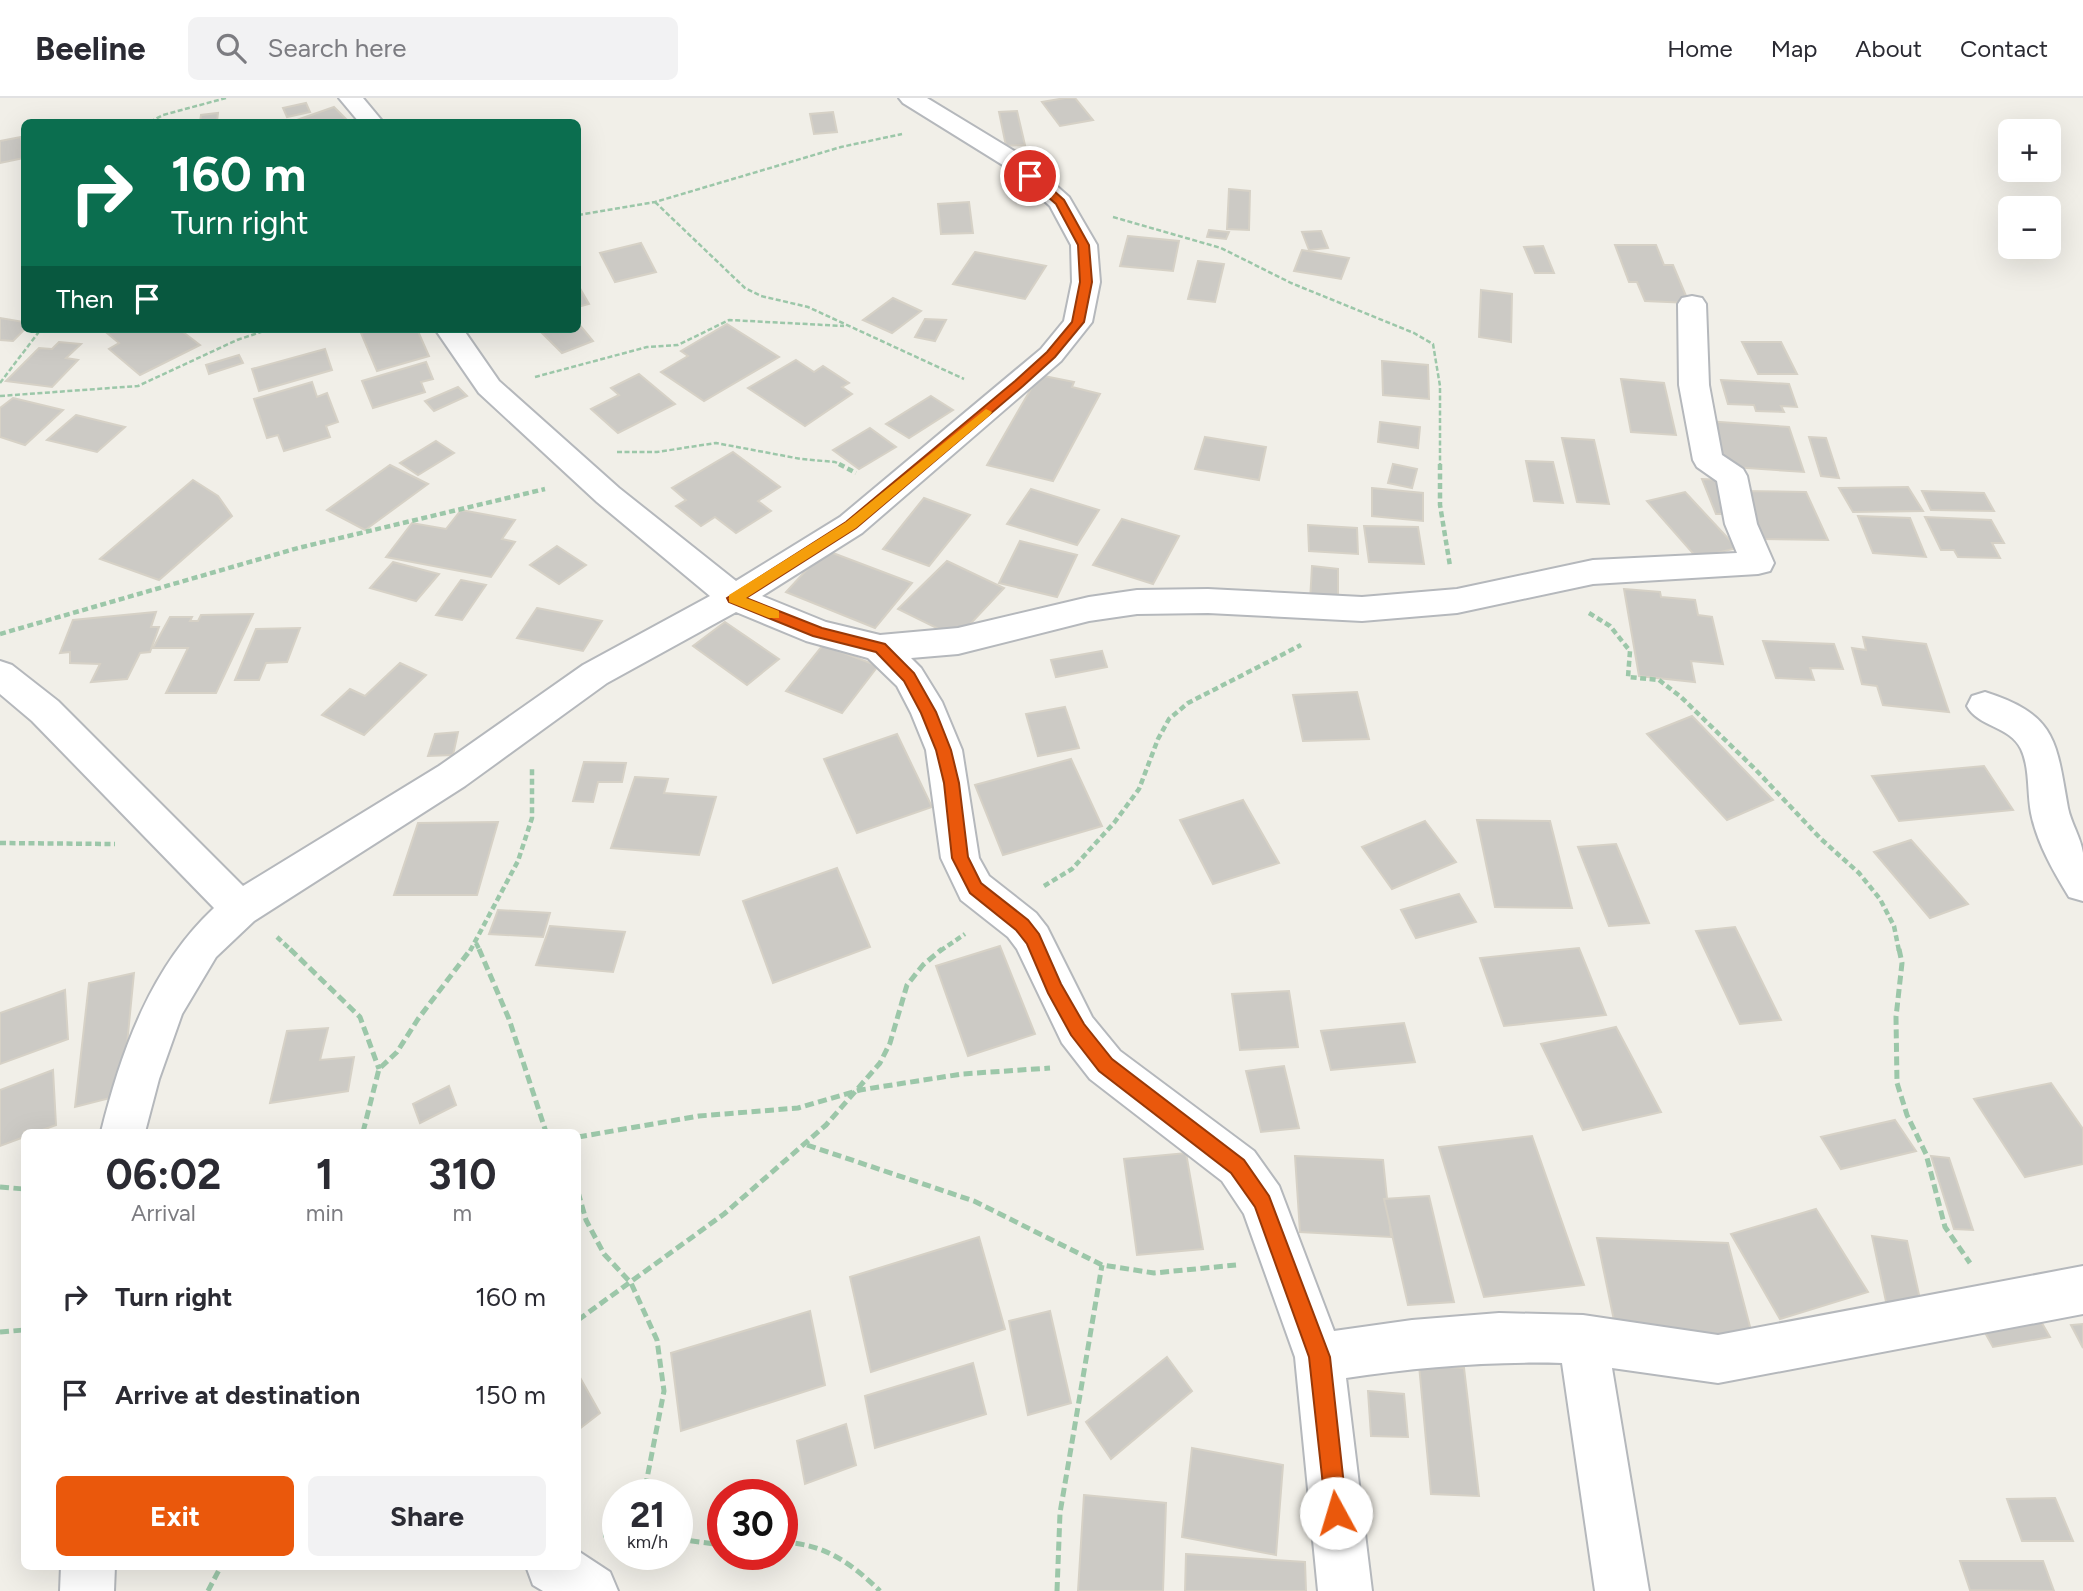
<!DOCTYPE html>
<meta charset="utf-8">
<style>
:root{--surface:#fff;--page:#f2f2f3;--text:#2b2b33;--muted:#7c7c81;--line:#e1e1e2;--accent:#ea580c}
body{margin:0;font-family:Figtree,sans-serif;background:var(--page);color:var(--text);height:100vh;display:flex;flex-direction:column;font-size:26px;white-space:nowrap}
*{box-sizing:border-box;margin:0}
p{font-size:23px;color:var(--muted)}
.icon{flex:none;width:38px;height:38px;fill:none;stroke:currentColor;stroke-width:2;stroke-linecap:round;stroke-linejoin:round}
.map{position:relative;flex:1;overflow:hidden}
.sheet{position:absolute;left:21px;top:1031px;width:560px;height:441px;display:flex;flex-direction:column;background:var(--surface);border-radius:10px;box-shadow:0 7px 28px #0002}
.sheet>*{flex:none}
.top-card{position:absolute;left:21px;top:21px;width:560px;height:214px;border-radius:10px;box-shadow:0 7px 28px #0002;background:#0b6e4f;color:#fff;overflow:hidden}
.fabs{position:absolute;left:1998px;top:21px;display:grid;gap:14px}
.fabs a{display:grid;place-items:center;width:63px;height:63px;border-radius:10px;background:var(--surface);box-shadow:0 7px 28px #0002;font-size:35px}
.speed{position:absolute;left:602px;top:1381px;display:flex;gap:14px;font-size:35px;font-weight:700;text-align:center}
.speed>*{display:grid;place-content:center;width:91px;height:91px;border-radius:50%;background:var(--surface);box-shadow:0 7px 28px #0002;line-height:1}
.speed small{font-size:18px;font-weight:400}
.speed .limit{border:10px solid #d22;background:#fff;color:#111}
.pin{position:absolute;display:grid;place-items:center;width:60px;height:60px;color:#fff;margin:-30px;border:4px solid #fff;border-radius:50%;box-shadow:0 2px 7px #0007}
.me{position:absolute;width:77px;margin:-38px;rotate:354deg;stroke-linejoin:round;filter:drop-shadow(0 0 5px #0008)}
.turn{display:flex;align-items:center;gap:24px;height:147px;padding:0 35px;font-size:32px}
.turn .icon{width:91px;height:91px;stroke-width:2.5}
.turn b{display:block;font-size:49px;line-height:60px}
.then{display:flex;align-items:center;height:66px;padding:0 35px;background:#0003;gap:14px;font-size:26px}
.eta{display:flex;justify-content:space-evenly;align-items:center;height:119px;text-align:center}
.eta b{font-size:42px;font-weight:700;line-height:49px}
.action{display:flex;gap:14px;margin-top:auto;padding:14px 35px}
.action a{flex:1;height:80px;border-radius:10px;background:var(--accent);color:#fff;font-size:28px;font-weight:700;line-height:80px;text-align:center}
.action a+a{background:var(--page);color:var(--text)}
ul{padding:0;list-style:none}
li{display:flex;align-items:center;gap:21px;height:98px;padding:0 35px}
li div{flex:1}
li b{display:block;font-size:26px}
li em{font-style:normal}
header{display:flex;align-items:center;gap:42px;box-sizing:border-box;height:98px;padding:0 35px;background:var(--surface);border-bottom:2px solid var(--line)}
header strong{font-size:33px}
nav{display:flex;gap:38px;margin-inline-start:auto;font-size:24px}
.search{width:490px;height:63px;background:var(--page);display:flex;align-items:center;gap:18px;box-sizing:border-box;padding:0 24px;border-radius:10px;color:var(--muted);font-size:26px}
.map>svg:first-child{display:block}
</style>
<header>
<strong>Beeline</strong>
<div class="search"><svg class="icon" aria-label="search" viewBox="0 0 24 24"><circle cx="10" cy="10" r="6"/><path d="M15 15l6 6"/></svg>Search here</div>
<nav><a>Home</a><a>Map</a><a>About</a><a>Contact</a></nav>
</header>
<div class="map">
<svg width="2083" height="1493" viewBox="0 0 2083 1493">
<rect width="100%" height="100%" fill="#f1efe8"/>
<g fill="#cccac5" stroke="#d6d1c6" stroke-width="2">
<polygon points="1065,0 1075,0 1093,22 1060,28 1042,4"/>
<polygon points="306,5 310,14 287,19 283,10"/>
<polygon points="334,9 349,24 295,24 294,23"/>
<polygon points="1017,13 1025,47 1006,48 999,14"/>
<polygon points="833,14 837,34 814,36 810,16"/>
<polygon points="218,15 217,24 200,24 201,17"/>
<polygon points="21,39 24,60 0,65 0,43"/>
<polygon points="1229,91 1250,93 1249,132 1227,131"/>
<polygon points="969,104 973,135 941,136 938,106"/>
<polygon points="1209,132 1229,134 1226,141 1207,139"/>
<polygon points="1321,133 1328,150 1309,152 1302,134"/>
<polygon points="1128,138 1179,143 1173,173 1120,168"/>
<polygon points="641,145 656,174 615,184 600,155"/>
<polygon points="1615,147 1656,147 1664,167 1673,167 1689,205 1645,203 1637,184 1629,184"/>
<polygon points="1543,148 1554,175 1535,175 1524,149"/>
<polygon points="1302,152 1349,160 1341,181 1294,173"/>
<polygon points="975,154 1046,168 1025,201 953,186"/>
<polygon points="1198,163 1224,166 1215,204 1188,201"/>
<polygon points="578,187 589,206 578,209"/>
<polygon points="1481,192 1512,196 1511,244 1479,239"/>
<polygon points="893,200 921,213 892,235 863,222"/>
<polygon points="0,220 24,224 25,231 13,243 0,242"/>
<polygon points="925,221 946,222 935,243 915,239"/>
<polygon points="578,225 593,243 562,255 538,231 578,231"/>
<polygon points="727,226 779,259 704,303 661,274 688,258 681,253"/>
<polygon points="116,231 179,231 200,247 140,277 109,251 119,245 107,235"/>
<polygon points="375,231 417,231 429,258 377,273 361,235"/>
<polygon points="59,244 81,246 66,260 78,262 52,289 6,283 39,250 52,251"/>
<polygon points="1742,244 1781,244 1797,276 1758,276"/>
<polygon points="325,251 332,272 259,293 252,271"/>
<polygon points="239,257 243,265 209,276 206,267"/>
<polygon points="796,262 814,274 823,268 849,285 842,289 852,296 805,328 748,290"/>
<polygon points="1382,263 1428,267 1429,301 1383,297"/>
<polygon points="426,264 433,281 421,284 425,294 373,310 362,283"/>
<polygon points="639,276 675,306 618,335 591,311 619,297 611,290"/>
<polygon points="1039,277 1074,284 1072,289 1100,296 1053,383 987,367"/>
<polygon points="1621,281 1664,285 1676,337 1631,334"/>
<polygon points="1721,282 1789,286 1797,309 1781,308 1784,314 1756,313 1754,307 1728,306"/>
<polygon points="312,284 317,299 327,295 338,324 326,328 330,339 284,353 278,337 267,340 254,301"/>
<polygon points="458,289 467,298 434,313 425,303"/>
<polygon points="931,298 953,312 909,340 886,326"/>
<polygon points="13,300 63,312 25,347 0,339 0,310"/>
<polygon points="76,317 125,329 97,354 47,342"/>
<polygon points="1706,323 1789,329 1804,374 1718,368"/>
<polygon points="1380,324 1420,329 1418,350 1378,344"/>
<polygon points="870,330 896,349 859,371 833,352"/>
<polygon points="1205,339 1266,349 1259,382 1195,371"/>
<polygon points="1809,339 1826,340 1839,380 1821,378"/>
<polygon points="1562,340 1594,342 1609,406 1577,404"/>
<polygon points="436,343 454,355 418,377 400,365"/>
<polygon points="733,354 780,389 758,403 771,413 736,435 715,419 701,428 676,408 686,402 672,390"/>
<polygon points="1526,363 1553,364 1563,405 1534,403"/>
<polygon points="1393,366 1417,371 1412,390 1388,385"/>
<polygon points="390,367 428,386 365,432 327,412"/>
<polygon points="1702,381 1724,382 1738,416 1716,416"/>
<polygon points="193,382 218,398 232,418 159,482 100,461"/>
<polygon points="1908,389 1923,413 1853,414 1839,390"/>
<polygon points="1372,390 1423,395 1423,423 1372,418"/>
<polygon points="1031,391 1099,412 1077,447 1007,426"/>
<polygon points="1740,393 1806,394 1828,442 1760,441"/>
<polygon points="1922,393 1984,395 1994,413 1931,412"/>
<polygon points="1685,394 1737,450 1697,460 1647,403"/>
<polygon points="924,400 970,417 929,468 883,451"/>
<polygon points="461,412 515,422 502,441 515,444 491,479 386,459 412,425 446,431"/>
<polygon points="1858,418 1910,420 1926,459 1873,455"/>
<polygon points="1925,419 1991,422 2004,445 1992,445 2000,460 1958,459 1954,452 1941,452"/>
<polygon points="1122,421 1179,438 1153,486 1093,467"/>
<polygon points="1308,427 1357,430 1358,456 1309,453"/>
<polygon points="1364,428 1418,429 1424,466 1369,464"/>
<polygon points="1020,443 1077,457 1057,499 999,485"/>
<polygon points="557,448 586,467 559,486 530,467"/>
<polygon points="825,452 912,485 875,530 786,494"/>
<polygon points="947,463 1004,490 957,540 898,511"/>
<polygon points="393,464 439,476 416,503 370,490"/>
<polygon points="1312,468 1338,471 1338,506 1310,503"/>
<polygon points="461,482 486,487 462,522 436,517"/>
<polygon points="1624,491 1660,494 1661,499 1695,502 1698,517 1712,519 1723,566 1691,563 1695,584 1639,578"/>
<polygon points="537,510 602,523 583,553 517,540"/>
<polygon points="156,514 151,529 159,529 150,554 140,555 127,581 91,584 100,566 70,565 70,554 60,555 73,522"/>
<polygon points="253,516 216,595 166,595 188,550 153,550 170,519 192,519 190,523 198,523 201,517"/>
<polygon points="725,524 779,561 747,587 693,548"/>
<polygon points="300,530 287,564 266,565 259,582 235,582 256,531"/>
<polygon points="1863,539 1926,546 1949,614 1883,607 1877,588 1862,586 1852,550 1866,552"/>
<polygon points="1763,543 1834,546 1843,571 1810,570 1814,582 1776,580"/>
<polygon points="823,547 878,568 842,615 786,593"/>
<polygon points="1102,553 1107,569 1056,579 1051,562"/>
<polygon points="400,565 426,577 364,637 322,617 350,591 365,598"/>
<polygon points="1357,594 1369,641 1303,643 1293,597"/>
<polygon points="1065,609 1079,650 1038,658 1026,616"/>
<polygon points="1692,618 1773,702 1727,722 1647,636"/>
<polygon points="458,634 453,657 428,658 435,636"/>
<polygon points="897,636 932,709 857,735 824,661"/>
<polygon points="1071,661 1102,728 1003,757 975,687"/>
<polygon points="584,664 626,665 622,684 598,684 593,704 573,703"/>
<polygon points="1984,668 2013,712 1899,723 1872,678"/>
<polygon points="635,679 668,681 664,695 716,699 699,757 611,750"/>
<polygon points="1243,702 1279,765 1213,786 1180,722"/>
<polygon points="1477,722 1550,723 1572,810 1495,809"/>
<polygon points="1425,723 1456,764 1392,791 1362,749"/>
<polygon points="498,724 477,797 394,797 418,725"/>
<polygon points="1911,742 1968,806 1930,820 1874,754"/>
<polygon points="1616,746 1649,825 1609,828 1578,749"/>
<polygon points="837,770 870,849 773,885 743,803"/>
<polygon points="1459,796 1476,824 1416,840 1401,812"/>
<polygon points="498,812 550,815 543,839 489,836"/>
<polygon points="550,828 625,834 613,874 536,867"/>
<polygon points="1735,829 1781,922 1740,926 1696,833"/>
<polygon points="1000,848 1035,936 968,958 936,868"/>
<polygon points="1579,850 1606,917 1504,928 1480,860"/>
<polygon points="134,875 122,997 75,1009 89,885"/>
<polygon points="65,892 68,941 0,966 0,915"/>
<polygon points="1289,893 1298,949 1240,952 1232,896"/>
<polygon points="1404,925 1415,964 1331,972 1321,933"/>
<polygon points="1616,929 1661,1014 1583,1032 1541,946"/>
<polygon points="328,930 320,962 354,959 348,993 270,1005 287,933"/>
<polygon points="1284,968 1299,1030 1261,1034 1246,973"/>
<polygon points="53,972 56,1027 37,1034 24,1034 24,1039 0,1048 0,992"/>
<polygon points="2051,985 2083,1031 2083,1066 2025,1079 1974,1001"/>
<polygon points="449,988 456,1007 420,1025 413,1006"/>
<polygon points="1895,1022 1916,1053 1841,1071 1821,1039"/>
<polygon points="1532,1038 1584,1187 1484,1199 1439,1049"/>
<polygon points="1186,1055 1203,1151 1137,1157 1124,1061"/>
<polygon points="1295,1058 1383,1062 1391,1139 1300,1134"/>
<polygon points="1931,1058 1949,1060 1973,1132 1954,1131"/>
<polygon points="1429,1098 1454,1204 1408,1207 1384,1101"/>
<polygon points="1816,1111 1868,1194 1780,1221 1731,1136"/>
<polygon points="1872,1138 1907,1143 1924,1219 1888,1213"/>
<polygon points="979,1139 1005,1231 871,1274 850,1179"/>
<polygon points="1597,1140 1728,1145 1754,1244 1617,1237"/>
<polygon points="810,1213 825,1287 681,1333 671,1255"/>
<polygon points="1050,1213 1071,1305 1028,1317 1009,1223"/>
<polygon points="2035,1213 2050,1239 1993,1249 1979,1224"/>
<polygon points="2083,1226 2083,1250 2071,1227"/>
<polygon points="1167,1259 1192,1293 1111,1361 1086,1324"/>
<polygon points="973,1265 986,1316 875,1350 865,1298"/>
<polygon points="1419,1267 1464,1270 1479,1398 1431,1396"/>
<polygon points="578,1276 600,1315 578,1332"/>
<polygon points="1368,1293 1404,1296 1408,1339 1371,1338"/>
<polygon points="846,1326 856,1367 805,1386 797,1343"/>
<polygon points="1192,1350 1283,1367 1276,1457 1182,1439"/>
<polygon points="1084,1397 1166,1405 1163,1493 1078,1493"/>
<polygon points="2055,1400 2073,1443 2022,1443 2007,1401"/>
<polygon points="1186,1456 1305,1464 1306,1493 1185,1493"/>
<polygon points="1960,1463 2043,1463 2054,1493 1970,1492"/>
</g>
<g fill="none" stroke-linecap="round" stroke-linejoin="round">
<defs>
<g id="minor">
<polygon points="339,0 363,0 383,24 359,24"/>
<path d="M 899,0 L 927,0 L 1024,59 L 1069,99 L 1097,147 L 1100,184 L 1092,224 L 1061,263 L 862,435 L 762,498 L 826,524 L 880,537 L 958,530 L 1089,499 L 1137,492 L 1208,491 L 1362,499 L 1457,491 L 1593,462 L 1737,455 L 1725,426 L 1717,383 L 1697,369 L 1693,362 L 1679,287 L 1678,206 L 1682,200 L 1692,198 L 1702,200 L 1706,206 L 1709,287 L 1722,357 L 1743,371 L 1747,378 L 1757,426 L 1774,465 L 1770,473 L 1758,476 L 1593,486 L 1457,515 L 1362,523 L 1208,515 L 1137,516 L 1089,523 L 958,556 L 911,560 L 921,570 L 942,604 L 962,652 L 979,760 L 989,778 L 1036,815 L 1047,829 L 1092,919 L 1120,953 L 1254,1053 L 1279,1088 L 1334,1233 L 1412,1222 L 1499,1215 L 1583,1217 L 1718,1237 L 2083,1168 L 2083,1216 L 1718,1285 L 1612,1270 L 1649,1493 L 1595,1493 L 1562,1265 C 1489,1263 1418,1269 1346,1280 L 1372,1493 L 1318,1493 L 1295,1259 L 1244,1116 L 1222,1083 L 1090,981 L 1062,945 L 1017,851 L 1008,839 L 961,802 L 941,760 L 926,652 L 911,615 L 897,588 L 868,560 L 806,543 L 736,514 L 607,585 L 465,688 L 254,823 L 216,859 L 182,916 L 159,981 L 145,1034 L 101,1034 C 121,953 151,869 214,810 L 32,623 L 0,596 L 0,563 L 12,567 L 58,603 L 243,788 L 439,668 L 583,567 L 710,498 L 597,404 L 479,295 L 435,231 L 463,231 L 499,283 L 619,390 L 736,483 L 840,419 L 1041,251 L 1064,223 L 1072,184 L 1071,147 L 1050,108 L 1006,69 L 903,5 Z"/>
<path d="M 1985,594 C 2057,617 2056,643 2068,710 C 2071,725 2081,740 2083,755 C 2083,771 2083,788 2083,803 L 2069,799 C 2053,773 2037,745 2031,715 C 2027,694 2030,670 2021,651 C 2010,628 1978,629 1967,608 L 1972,598 Z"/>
<polygon points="578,1453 610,1474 618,1493 543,1493 533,1487 526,1468 578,1468"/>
<polygon points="61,1468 115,1468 114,1493 60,1493"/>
</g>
</defs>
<use href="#minor" stroke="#b5b8bc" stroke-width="4"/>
<g stroke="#9cc7a9" stroke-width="2.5" stroke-dasharray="5 2.5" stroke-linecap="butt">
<polyline points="150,24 163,17 226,0"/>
<polyline points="655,104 745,190 761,198 808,209 964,281"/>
<polyline points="578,117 655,104 841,49 902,36"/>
<polyline points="1113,119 1221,150 1291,185 1414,235 1433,246 1440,288 1440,368"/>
<polyline points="535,279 647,249 678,247 729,222 844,228"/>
<polyline points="0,285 41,231"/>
<polyline points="0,298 138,288 237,242 270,231"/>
<polyline points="617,354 657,354 716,345 801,361 835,364 843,368"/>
</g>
<g stroke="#9cc7a9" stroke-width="4.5" stroke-dasharray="6 3.5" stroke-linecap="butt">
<polyline points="839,366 856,375"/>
<polyline points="1440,366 1440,407 1450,468"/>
<polyline points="1589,515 1610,528 1630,553 1628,579 1659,582 1681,599 1756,672 1821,741 1859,775 1880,801 1894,828 1899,853"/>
<polyline points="0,536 298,450 545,391"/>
<polyline points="0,745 115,746"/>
<polyline points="1044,788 1072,771 1114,725 1139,691 1158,641 1169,621 1188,605 1301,547"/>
<polyline points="277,839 292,853"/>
<polyline points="476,845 480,853"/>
<polyline points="470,853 518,763 532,720 532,670"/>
<polyline points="940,853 965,836"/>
</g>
<g stroke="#9cc7a9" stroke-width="5" stroke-dasharray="9 4.5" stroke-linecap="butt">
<polyline points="290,851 360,919 379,971"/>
<polyline points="479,851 509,921 546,1034"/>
<polyline points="1899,851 1902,865 1896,919 1897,985 1907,1017 1926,1056 1945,1129 1970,1165"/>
<polyline points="363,1034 379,971 397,954 418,921 471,851"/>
<polyline points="578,1039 699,1018 798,1010 860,992 962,976 1050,970"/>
<polyline points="807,1047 974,1103 1102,1167 1154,1175 1236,1167"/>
<polyline points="0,1089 24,1091"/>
<polyline points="578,1094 586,1122 604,1156 631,1185 657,1242 664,1293 644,1396"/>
<polyline points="578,1222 724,1116 826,1027 880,965 890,945 907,887 923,867 942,851"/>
<polyline points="0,1234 24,1232"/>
<polyline points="603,1437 618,1436"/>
<polyline points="677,1441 723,1447"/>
<path d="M 782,1444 C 824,1446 850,1464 880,1493"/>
<polyline points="208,1493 221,1468"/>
<polyline points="1057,1493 1060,1415 1102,1167"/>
</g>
<use href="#minor" fill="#fff" fill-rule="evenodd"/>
</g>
<polygon fill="#ea580c" stroke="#983908" stroke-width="2" points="1026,75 1034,75 1064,102 1089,147 1092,184 1084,224 1055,259 1023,288 856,430 746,500 822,530 885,546 914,575 936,614 951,652 959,685 968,759 981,785 1028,822 1039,836 1061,886 1084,926 1112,961 1244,1062 1269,1098 1330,1259 1347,1415 1344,1423 1336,1426 1329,1423 1326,1415 1309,1259 1255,1109 1231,1075 1099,973 1071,937 1048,895 1027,846 1016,832 970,795 952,760 944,685 936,652 921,615 904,583 876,554 813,538 729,504 727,500 846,424 1015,283 1047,254 1072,224 1080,184 1078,147 1056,106 1026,80"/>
<polygon fill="#f59e0b" points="986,311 992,314 990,317 856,430 746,500 779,513 779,520 769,520 729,504 729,497 846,424"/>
</svg>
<div class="fabs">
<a>+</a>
<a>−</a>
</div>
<div class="speed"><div>21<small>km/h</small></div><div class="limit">30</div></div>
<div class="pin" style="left:1030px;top:78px;background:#d93025"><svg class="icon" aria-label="arrive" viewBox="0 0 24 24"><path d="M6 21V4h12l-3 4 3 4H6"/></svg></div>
<svg class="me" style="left:1336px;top:1415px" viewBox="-20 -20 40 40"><circle r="19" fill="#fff"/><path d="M0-13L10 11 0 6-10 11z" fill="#ea580c"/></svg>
<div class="top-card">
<div class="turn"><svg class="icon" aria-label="right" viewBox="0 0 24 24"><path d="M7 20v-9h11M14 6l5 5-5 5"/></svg><div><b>160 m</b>Turn right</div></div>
<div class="then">Then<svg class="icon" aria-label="arrive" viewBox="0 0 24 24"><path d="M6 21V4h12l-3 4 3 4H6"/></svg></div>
</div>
<section class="sheet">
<div class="eta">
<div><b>06:02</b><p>Arrival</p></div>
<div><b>1</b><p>min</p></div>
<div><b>310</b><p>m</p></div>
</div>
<ul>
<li><svg class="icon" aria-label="right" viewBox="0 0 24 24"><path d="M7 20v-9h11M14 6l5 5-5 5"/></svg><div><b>Turn right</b></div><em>160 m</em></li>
<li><svg class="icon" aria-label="arrive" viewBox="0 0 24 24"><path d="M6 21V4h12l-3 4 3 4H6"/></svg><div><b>Arrive at destination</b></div><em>150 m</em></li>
</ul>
<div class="action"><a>Exit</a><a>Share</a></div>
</section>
</div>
